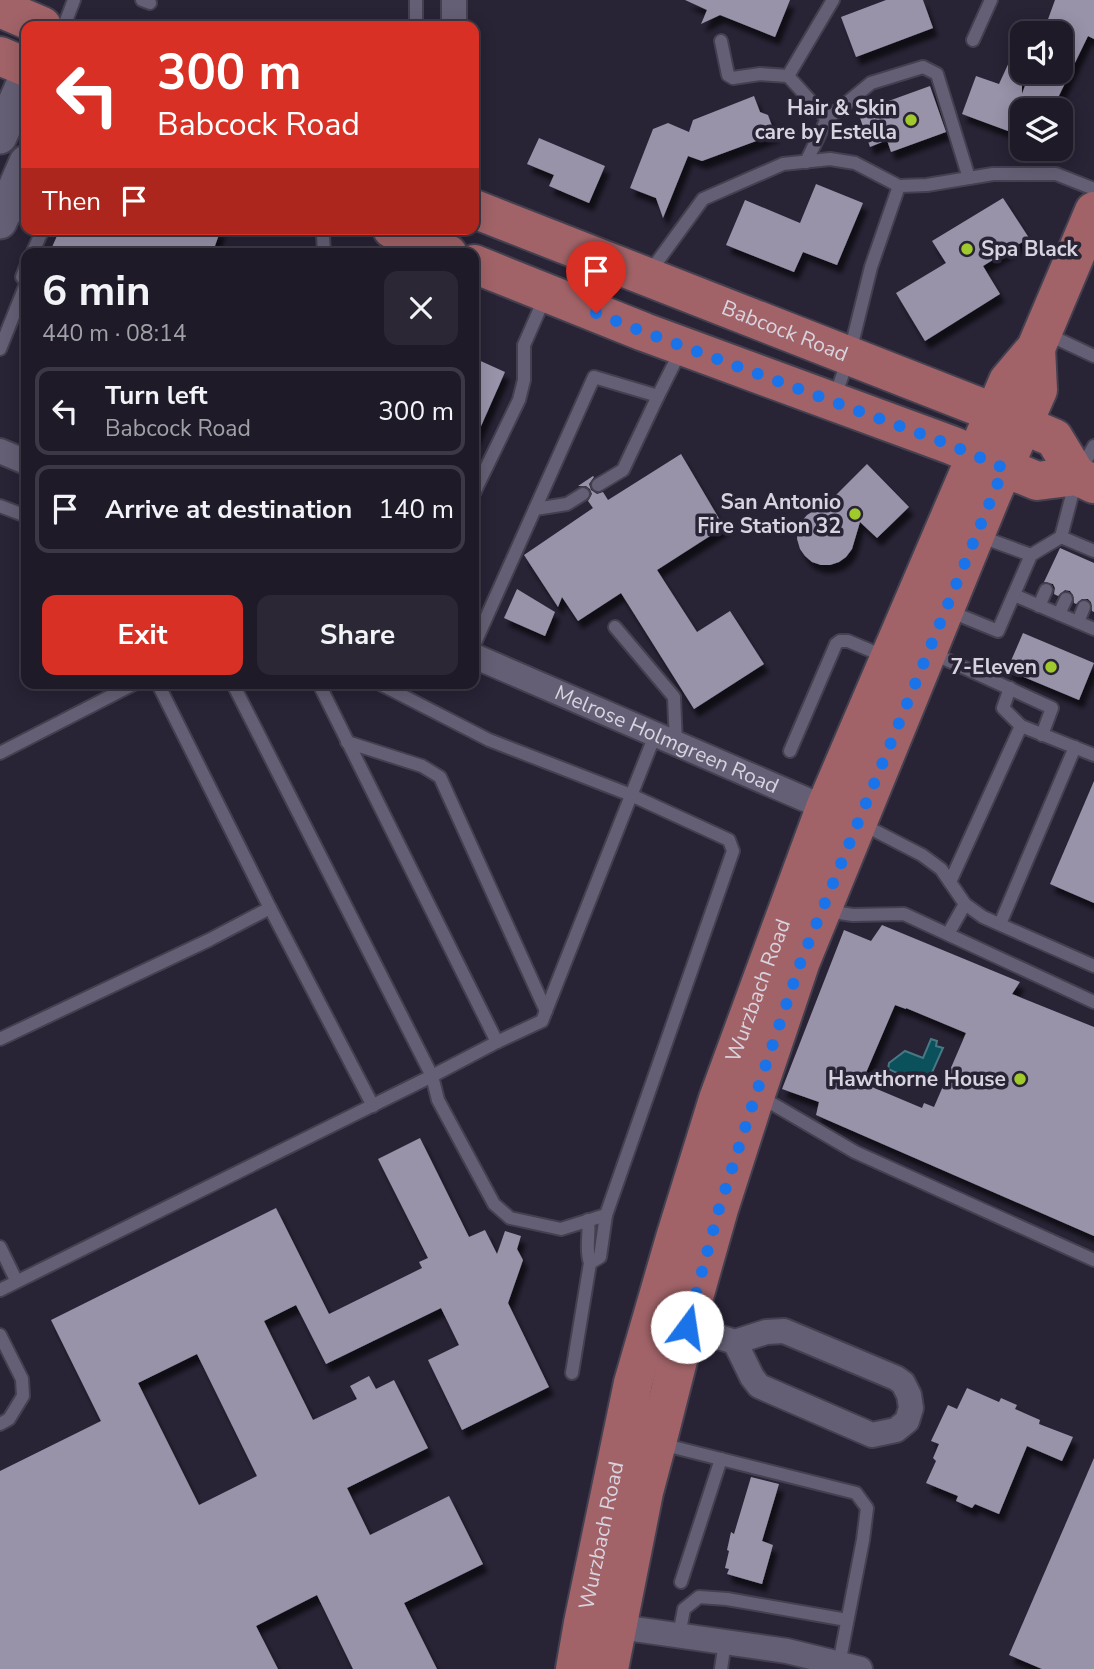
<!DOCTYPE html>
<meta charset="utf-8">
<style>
:root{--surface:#1e1a28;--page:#2b2734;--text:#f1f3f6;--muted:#a1a1a8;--line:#3c3845;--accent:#d93025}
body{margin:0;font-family:"Nunito Sans",sans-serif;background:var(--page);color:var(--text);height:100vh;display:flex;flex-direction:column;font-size:26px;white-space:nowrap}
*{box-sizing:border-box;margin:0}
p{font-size:23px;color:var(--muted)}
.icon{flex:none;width:38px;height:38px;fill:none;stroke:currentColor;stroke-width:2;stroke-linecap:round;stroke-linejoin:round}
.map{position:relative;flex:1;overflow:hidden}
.side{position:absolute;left:21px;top:248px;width:458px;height:441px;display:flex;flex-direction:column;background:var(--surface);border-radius:14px;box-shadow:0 4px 18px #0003,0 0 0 2px var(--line)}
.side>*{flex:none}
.hud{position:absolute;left:21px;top:21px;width:458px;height:214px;border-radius:14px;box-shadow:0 4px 18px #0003,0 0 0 2px var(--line);background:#d93025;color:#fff;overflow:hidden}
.fabs{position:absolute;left:1010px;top:21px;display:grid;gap:14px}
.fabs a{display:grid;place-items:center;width:63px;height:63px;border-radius:14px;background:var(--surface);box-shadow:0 4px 18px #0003,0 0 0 2px var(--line);font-size:35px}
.pin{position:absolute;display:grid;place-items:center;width:60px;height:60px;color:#fff;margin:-72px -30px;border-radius:50% 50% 50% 0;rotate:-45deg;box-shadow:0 0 7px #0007}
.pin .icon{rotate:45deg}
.me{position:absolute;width:77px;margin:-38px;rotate:14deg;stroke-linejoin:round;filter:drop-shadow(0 0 5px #0008)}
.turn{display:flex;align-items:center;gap:24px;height:147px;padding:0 21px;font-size:32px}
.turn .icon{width:91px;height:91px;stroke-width:2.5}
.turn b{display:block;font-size:49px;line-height:60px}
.then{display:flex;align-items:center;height:66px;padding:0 21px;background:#0003;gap:14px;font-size:26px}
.round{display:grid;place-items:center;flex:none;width:74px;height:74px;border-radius:14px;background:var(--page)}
.overview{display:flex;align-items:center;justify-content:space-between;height:119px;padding:0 21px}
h1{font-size:42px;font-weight:700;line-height:52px}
.button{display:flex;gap:14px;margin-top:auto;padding:14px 21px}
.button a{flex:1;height:80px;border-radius:14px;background:var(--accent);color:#fff;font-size:28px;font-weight:700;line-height:80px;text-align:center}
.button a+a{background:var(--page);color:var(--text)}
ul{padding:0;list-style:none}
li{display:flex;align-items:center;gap:21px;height:88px;margin:0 14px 10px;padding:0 7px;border:4px solid var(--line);border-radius:14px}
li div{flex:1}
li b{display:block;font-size:26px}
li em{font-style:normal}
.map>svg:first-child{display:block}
</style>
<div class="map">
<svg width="1094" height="1669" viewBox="0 0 1094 1669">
<defs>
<filter id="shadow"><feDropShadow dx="4.5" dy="8" stdDeviation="2" flood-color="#0009"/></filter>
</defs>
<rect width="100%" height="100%" fill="#282335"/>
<polygon fill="#0a515c" stroke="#487884" stroke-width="2" points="931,1039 937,1041 936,1046 943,1048 926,1086 888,1069 889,1063 905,1051 923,1058"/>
<g fill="#9993aa" fill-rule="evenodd" filter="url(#shadow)">
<polygon points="685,0 790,0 775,37 720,15 701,24 707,10"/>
<polygon points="886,0 923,0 933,28 856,57 841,17"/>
<polygon points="1055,0 1094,0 1094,39 1088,36 1052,110 1022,110 1022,136 962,114 976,76 999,84 1022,34 1022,94 1030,72 1060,72 1060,33 1043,33"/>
<polygon points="930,86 946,132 891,152 887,140 870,147 858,112"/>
<polygon points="754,96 760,112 768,115 775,134 702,161 688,156 663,218 656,198 630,188 653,129 668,123 689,132 693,120"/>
<polygon points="539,138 605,166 589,203 549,186 554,175 527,164"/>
<polygon points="816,184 863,203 837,265 803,252 794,272 726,245 745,200 800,223"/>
<polygon points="1003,198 1029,238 983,266 1000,294 925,341 896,293 946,263 932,241"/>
<polygon points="60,229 221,229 212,254 49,254"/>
<polygon points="474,358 505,372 474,442"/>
<polygon points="681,454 724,527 657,570 697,632 730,611 764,664 694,709 621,593 578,621 562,597 558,607 524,555 593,508 588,501 592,494 590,489 586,486 578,486 593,476 594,477 589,484 591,490 597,494 603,492 608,500"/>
<polygon points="867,464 909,507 877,538 860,522 852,549 846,557 839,562 830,565 821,565 812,562 805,556 800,549 797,539 798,530 801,522 807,515 815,510 823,508"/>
<polygon points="1060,548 1094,563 1094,612 1092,611 1091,602 1088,599 1082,599 1076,604 1074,603 1073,595 1070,591 1065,590 1058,596 1054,594 1055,588 1053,584 1044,582"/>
<polygon points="517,589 555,612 545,636 504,618"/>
<polygon points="1023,633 1094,663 1079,700 1007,670"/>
<polygon points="1094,781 1094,903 1050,884"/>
<path d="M 882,925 L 1020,982 L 1012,994 L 1094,1027 L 1094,1236 L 816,1115 L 819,1102 L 782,1089 L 844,930 L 871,941 ZM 895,1005 L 906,1009 L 906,1008 L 966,1033 L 934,1107 L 924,1103 L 922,1108 L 865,1084 L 868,1077 L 865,1075 Z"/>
<path d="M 420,1138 L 469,1237 L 485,1230 L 497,1254 L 505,1231 L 521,1236 L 517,1249 L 523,1260 L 508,1303 L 549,1387 L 462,1430 L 428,1360 L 459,1345 L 441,1308 L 326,1364 L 296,1305 L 264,1321 L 313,1420 L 357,1399 L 350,1386 L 369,1376 L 376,1389 L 394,1380 L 428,1448 L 347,1488 L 370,1535 L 449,1496 L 483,1564 L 404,1603 L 437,1669 L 353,1669 L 317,1595 L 256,1626 L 278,1669 L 0,1669 L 0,1471 L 101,1421 L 51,1320 L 276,1208 L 329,1314 L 422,1268 L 419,1262 L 428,1258 L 378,1159 ZM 197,1354 L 257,1476 L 199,1505 L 138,1383 Z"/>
<polygon points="967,1388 999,1402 1001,1398 1017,1405 1015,1409 1040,1420 1039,1424 1073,1437 1062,1461 1027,1446 999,1514 975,1504 972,1508 956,1501 958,1496 926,1483 936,1461 933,1458 939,1444 931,1441 948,1405 957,1409"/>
<polygon points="1094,1458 1094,1669 1042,1669 1009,1655"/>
<polygon points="751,1477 779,1484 762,1541 773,1545 762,1584 727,1574 729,1569 725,1568 729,1551 727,1550 731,1532 734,1534"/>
</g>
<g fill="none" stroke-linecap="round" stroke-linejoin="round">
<defs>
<g id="lane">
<polyline points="142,0 150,3"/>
<polyline points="416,0 416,26"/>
<polyline points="64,26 74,0"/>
<polyline points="973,40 991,0"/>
<polyline points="721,41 728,75 733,78 760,74 788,76"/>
<polyline points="827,119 788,76 833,0"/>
<polyline points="806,162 827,119 871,83 923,67 937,74 969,178"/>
<polyline points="5,210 26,218"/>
<polyline points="32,254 43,229"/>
<polyline points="324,254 323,235 326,229"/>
<polyline points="26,267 22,277 26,278"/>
<polyline points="649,273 703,199 783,164 830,159 855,163 899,186"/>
<polyline points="1047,334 1094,356"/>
<polyline points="0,349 26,284"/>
<polyline points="835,397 849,356 871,267 899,186 927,185 993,174 1056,174 1094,189"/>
<polyline points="598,485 623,470 658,396"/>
<polyline points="474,493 519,400 524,380 524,345 545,297"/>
<polyline points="0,506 26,516"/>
<polyline points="535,509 567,504 583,494"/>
<polyline points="979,536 1031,555"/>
<polyline points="1061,537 1077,476 1094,446"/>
<polyline points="1014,595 1094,629"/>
<polyline points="1039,606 1046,590"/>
<polyline points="949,611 998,631 1031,555 1061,537 1094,551"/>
<polyline points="1059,614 1066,599"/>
<polyline points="1078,622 1084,607"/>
<polyline points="615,627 674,697 676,744"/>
<polyline points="474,645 594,377 658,396 681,350"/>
<polyline points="932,653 1052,708 1042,735"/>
<polyline points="233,684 432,1076 438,1100 494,1204 510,1218 561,1229 606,1215 733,851 729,840 631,795 489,740 380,684"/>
<polyline points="1010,688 1003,708 1021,726"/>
<polyline points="347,742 422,766 440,777 546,1011"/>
<polyline points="790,751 836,644 840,641 848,641 886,657"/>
<polyline points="0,753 134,684"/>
<polyline points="860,823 922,855 941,869 965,904 983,917 1094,966"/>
<polyline points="950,882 1021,726 1094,755"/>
<polyline points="270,908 373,1106"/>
<polyline points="826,911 853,915 904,914 1094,1002"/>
<polyline points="1000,924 1075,747"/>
<polyline points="948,934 965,904"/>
<polyline points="0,1039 209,940 270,908 158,684"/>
<polyline points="497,1042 542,1021 655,735"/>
<polyline points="759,1096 855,1152 1094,1260"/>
<polyline points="0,1247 16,1280"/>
<polyline points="590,1263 600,1257 606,1215"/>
<polyline points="0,1290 432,1076 497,1042 319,684"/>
<polyline points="0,1335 22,1379 23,1396 9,1419 0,1424"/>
<path d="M 572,1373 L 590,1263 C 585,1249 590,1235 588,1220"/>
<polyline points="661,1444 856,1493 867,1508 863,1540 839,1664"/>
<polyline points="681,1582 721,1459"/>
<polyline points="679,1635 684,1609 699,1597 727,1599 847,1620"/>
<polyline points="721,1669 725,1642"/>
</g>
<g id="street">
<polyline points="454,0 454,26"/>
<polyline points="0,451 26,462"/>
<path id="s1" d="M 474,656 L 837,813"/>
<polyline points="687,1327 735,1342 766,1332 784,1331 896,1378 903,1383 909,1395 911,1408 907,1421 896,1430 872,1435 759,1386 752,1377 735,1342"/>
<polyline points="606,1625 787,1651 860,1669"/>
</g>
<g id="secondary">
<polyline points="0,137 22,86 26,85"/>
<polyline points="0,222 26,162"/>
</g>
<g id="primary">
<polyline points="0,8 42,26"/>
<polyline points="0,56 26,67"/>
<path id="s2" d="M 474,209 L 995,413 L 1054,438 L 1077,476"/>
<polyline points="392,229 448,254"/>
<polyline points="474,264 644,332 951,445 1037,481 1077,476 1094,484"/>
<path id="s3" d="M 575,1669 L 583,1623 L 633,1383 L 675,1238 L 718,1099 L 825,808 L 1008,381 L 1036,348 L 1094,211"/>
<polyline points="609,1669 644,1492 657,1443 694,1297 719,1209 756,1094 801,961 992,494 1038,390 1036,348"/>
</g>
</defs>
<use href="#lane" stroke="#444050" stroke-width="16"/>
<use href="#street" stroke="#444050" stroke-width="28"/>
<use href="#secondary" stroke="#444050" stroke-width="37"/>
<use href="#primary" stroke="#444050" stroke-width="42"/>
<use href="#lane" stroke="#655f75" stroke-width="12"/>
<use href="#street" stroke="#655f75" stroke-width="24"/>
<use href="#secondary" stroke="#655f75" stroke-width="33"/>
<use href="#primary" stroke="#a16368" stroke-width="38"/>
</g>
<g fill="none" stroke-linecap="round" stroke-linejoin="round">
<polyline stroke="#1a73e8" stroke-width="12" stroke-dasharray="0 21.6" points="596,313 644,332 951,445 1004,468 801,961 756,1094 719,1209 687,1327"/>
</g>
<g fill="#a0c92b" stroke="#282335" stroke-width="2.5">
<circle cx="911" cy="120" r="7"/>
<circle cx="967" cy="249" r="7"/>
<circle cx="855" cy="514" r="7"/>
<circle cx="1051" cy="667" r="7"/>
<circle cx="1020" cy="1079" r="7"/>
</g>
<g text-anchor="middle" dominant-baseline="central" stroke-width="7" stroke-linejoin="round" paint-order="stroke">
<g font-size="21" font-weight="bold" fill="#d7d4e0" stroke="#282335" text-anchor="end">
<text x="897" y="108">Hair &amp; Skin<tspan x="897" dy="24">care by Estella</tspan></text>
<text x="981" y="249" text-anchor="start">Spa Black</text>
<text x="841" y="502">San Antonio<tspan x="841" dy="24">Fire Station 32</tspan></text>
<text x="1037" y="667">7-Eleven</text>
<text x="1006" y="1079">Hawthorne House</text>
</g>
<g font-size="21" fill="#d7d4e0" stroke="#282335">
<text stroke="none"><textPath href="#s2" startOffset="334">Babcock Road</textPath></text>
<text stroke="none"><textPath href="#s1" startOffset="210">Melrose Holmgreen Road</textPath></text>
<text stroke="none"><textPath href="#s3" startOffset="704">Wurzbach Road</textPath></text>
<text stroke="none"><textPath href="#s3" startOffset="136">Wurzbach Road</textPath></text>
</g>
</g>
</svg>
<div class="fabs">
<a><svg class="icon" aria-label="sound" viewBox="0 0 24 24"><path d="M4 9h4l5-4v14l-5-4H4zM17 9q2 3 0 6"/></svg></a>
<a><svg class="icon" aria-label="layers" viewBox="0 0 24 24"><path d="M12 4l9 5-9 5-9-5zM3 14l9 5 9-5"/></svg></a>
</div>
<div class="pin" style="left:596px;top:313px;background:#d93025"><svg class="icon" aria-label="arrive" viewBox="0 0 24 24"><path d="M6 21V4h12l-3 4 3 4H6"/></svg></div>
<svg class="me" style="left:687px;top:1327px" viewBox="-20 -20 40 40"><circle r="19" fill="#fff"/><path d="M0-13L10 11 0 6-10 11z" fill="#1a73e8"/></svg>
<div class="hud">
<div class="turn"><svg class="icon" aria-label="left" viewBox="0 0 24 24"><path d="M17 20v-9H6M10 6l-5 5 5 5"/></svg><div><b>300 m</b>Babcock Road</div></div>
<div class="then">Then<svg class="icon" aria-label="arrive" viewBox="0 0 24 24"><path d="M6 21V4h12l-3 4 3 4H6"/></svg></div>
</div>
<section class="side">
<div class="overview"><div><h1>6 min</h1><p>440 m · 08:14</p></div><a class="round"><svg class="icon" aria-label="close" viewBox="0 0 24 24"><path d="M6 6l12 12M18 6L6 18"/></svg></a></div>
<ul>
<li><svg class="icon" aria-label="left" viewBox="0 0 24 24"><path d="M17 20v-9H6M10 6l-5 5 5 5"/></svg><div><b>Turn left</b><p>Babcock Road</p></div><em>300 m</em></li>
<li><svg class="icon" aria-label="arrive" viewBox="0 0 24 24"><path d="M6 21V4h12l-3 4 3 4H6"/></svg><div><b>Arrive at destination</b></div><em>140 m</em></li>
</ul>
<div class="button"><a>Exit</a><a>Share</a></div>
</section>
</div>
